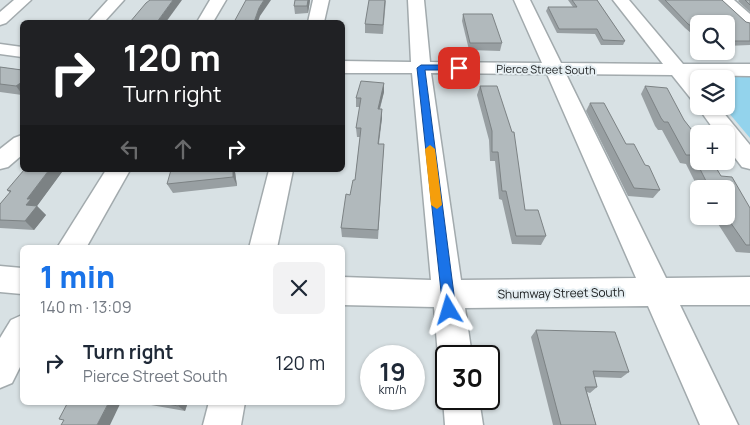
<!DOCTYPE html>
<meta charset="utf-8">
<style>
:root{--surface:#fff;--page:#f2f2f3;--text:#1f2937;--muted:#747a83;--accent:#1a73e8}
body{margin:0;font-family:Manrope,sans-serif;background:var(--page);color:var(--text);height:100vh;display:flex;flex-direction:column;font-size:19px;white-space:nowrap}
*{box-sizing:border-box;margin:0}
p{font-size:16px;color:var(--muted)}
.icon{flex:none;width:28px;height:28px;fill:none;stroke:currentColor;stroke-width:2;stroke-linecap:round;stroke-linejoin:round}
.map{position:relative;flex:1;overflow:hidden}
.drawer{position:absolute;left:20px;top:245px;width:325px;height:160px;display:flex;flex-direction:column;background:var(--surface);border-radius:8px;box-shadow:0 1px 4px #0004}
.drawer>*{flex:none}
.top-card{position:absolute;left:20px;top:20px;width:325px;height:152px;border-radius:8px;box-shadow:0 1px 4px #0004;background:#202124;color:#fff;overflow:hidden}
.controls{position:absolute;left:690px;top:15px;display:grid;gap:10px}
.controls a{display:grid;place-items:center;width:45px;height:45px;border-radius:8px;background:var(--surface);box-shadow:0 1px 4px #0004;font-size:25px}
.speed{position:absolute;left:360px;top:345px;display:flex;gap:10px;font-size:25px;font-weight:700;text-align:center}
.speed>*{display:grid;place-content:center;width:65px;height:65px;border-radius:50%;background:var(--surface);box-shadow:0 1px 4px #0004;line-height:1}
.speed small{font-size:12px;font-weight:400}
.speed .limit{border:2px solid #111;border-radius:8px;background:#fff;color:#111}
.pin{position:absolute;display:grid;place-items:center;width:42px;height:42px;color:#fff;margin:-21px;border-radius:10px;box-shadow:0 2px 8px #0006}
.me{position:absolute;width:55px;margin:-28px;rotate:353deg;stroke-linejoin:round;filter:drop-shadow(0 0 4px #0008)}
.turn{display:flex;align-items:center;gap:18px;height:105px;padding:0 20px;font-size:22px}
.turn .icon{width:65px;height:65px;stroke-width:2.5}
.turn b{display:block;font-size:35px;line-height:42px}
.lanes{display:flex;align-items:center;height:48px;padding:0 20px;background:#0003;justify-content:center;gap:25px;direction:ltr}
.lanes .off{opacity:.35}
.round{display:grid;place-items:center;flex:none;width:52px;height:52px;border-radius:8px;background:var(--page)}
.head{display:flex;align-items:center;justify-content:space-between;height:85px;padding:0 20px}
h1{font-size:30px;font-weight:800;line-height:38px;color:var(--accent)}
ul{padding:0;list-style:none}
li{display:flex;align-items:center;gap:15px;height:65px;padding:0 20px}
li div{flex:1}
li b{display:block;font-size:19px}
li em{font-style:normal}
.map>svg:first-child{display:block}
</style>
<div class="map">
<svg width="750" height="425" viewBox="0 0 750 425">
<rect width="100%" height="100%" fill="#d8e1e4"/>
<polygon fill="#93d3ec" points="706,76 750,76 750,138 723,106 726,106 726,79 705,79"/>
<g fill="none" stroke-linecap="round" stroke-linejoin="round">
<defs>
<g id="minor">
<polygon points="14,0 31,0 6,23 0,25 0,12"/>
<polygon points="108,0 124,0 104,22 88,22"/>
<polygon points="210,0 226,0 213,22 197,22"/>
<polygon points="313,0 329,0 324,22 308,22"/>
<path d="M 408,0 L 424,0 L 430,62 L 542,63 L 514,0 L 530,0 L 561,63 L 663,64 L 613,0 L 629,0 L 683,64 L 750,64 L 750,76 L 692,75 L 699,83 L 699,102 L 692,100 L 672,75 L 566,74 L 666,278 L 750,277 L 750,305 L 680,305 L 738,425 L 700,425 L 648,306 L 465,308 L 472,356 L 446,356 L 446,369 L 443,368 L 438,356 L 434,307 L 342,305 L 342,277 L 431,280 L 412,73 L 342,73 L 342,61 L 411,62 ZM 431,73 L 547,74 L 636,278 L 461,280 Z"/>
<polygon points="717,0 734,0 750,14 750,27 744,25"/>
<polygon points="0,44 22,47 22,57 0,54"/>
<polygon points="699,103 699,106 718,106 750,145 750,169 742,167 726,146 726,134 717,134 697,106"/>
<polygon points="22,135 22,155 8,167 0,169 0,149 14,138"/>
<polygon points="106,170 130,170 86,248 57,248"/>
<polygon points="269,170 293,170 277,248 249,248"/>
<polygon points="0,266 22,268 22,294 0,292"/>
<polygon points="22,315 22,363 12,383 0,388 0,338 11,320"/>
<polygon points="446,391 446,399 479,399 483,425 445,425 443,399"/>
<polygon points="209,402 245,402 241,425 203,425"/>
</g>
</defs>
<use href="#minor" stroke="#a2aaad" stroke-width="3"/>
<use href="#minor" fill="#fff" fill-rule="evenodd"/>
</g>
<g fill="#989fa2">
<polygon points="310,0 308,13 295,14 294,6"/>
<polygon points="386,0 383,34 365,33 365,24"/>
<polygon points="568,0 597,0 625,41 623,45 601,45 595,34 557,33 546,11 548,7 573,7"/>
<polygon points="658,0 722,0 746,22 750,23 750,45 726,46 726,24 699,24 699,33 691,33 685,28"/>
<polygon points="739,0 750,0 750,12 738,1"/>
<polygon points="463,14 502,43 500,51 469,50 462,21"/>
<polygon points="0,67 22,70 22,95 0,92"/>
<polygon points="384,83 384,92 380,109 382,109 382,118 379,144 384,144 378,239 342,237 341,228 355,180 360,137 357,137 356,128 360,107 356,107 356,98"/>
<polygon points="480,86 525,210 546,236 541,245 512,244 502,200 499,199 495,161 490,161 489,140 477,95"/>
<polygon points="645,86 684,120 721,176 750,208 750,253 736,252 713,216 726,216 726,189 699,189 699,190 686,164 680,163 662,130 658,130 655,126 641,94"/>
<polygon points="590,103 626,144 660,190 653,198 628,196 586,111"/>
<polygon points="62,172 37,206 46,215 34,230 0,228 0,204 10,193 7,190"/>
<polygon points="235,172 237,186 173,193 167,184"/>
<polygon points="536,330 629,372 621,378 594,377 597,387 590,393 587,392 596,425 553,425 531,337"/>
<polygon points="147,402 188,402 185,411 151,405"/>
</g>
<g fill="#7c8284">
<polygon points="173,0 182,0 166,22 157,22"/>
<polygon points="264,0 271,0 260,16 258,22 254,22 259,8"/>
<polygon points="308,0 310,0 308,13 307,6"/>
<polygon points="22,82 22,94 16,86"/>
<polygon points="384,83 384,92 377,118 378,109"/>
<polygon points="382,109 382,118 377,153 378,144"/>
<polygon points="49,170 60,170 62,172 37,206 46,215 34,230 25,221 26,205 27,199"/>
<polygon points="233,170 235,170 235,172 237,186 233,177"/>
<polygon points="109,402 121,402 110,425 97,425"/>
<polygon points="179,402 188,402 185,411 178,406"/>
</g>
<g fill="#b1b9bc" stroke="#7c8284">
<polygon points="150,0 173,0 157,22 130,22 146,3"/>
<polygon points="246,0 264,0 259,8 254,22 234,22"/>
<polygon points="295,0 308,0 307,6 294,6"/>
<polygon points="369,0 385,0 383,25 365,24"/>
<polygon points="572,0 597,0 625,41 603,40 597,29 559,29 548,7 577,7"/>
<polygon points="665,0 722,0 746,22 750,23 750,41 726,41 726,24 699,24 699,28 694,28 688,24"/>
<polygon points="745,0 750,0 750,5"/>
<polygon points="463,14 492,14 502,43 470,43"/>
<polygon points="0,67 22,70 22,82 16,86 0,84"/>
<polygon points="361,81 384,83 378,109 382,109 378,144 384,144 378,230 341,228 346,194 350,195 353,180 355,180 361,128 356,128 361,98 356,98"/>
<polygon points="480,86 497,86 512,132 514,132 525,210 538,210 546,236 516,236 506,191 502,191 498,152 492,152 492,131"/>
<polygon points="645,86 667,88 684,120 699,139 699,161 712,161 721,176 732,177 750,208 750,245 746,245 726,216 726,189 710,189 693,155 686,155 668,122 664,122 661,118"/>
<polygon points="590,103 604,103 626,144 634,144 645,165 649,166 660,190 634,188"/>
<polygon points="24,170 49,170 27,199 31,199 26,205 37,206 25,221 0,220 0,204 11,191 7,190"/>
<polygon points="171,170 233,170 233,177 167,184"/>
<polygon points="536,330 615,332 629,372 593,371 597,387 585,387 596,425 561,425"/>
<polygon points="68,402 109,402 97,425 61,425 64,420 59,419"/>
<polygon points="158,402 179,402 178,406"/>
</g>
<polygon fill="#1a73e8" stroke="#114b97" points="459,65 463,68 462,70 425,70 456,310 454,314 449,316 445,314 443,310 417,68 421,65"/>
<polygon fill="#f59e0b" points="430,145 435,149 442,205 437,209 431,205 425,149"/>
<g text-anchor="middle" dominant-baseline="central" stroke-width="4" stroke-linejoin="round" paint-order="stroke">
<g font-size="11" fill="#16191a" stroke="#e5eef2">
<text transform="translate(546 69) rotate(1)">Pierce Street South</text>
</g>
<g font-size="12" fill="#16191a" stroke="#e5eef2">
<text transform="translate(561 293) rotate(-1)">Shumway Street South</text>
</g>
</g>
</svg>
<div class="controls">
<a><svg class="icon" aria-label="search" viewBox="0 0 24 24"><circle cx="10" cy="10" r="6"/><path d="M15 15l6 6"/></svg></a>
<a><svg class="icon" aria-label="layers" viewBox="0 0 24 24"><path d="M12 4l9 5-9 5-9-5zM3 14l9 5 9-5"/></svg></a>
<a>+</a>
<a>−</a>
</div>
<div class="speed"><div>19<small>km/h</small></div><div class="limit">30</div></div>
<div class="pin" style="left:459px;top:68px;background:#d93025"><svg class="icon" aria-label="arrive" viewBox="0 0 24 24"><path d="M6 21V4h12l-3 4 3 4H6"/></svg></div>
<svg class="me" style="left:449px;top:310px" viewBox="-20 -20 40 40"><path d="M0-17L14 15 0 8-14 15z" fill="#1a73e8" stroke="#fff" stroke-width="4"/></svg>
<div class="top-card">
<div class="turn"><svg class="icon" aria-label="right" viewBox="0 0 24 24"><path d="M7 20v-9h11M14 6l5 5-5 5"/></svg><div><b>120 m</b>Turn right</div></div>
<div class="lanes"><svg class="icon off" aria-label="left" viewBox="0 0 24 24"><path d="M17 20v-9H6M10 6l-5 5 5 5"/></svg><svg class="icon off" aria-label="ahead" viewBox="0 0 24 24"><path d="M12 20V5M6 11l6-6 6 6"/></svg><svg class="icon" aria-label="right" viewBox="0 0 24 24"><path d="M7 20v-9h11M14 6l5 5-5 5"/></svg></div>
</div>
<section class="drawer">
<div class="head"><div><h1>1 min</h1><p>140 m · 13:09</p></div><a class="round"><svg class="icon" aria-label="close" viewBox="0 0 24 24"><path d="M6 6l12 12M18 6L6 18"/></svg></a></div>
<ul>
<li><svg class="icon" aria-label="right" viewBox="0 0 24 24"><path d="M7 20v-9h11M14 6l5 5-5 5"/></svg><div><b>Turn right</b><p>Pierce Street South</p></div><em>120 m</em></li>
</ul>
</section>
</div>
